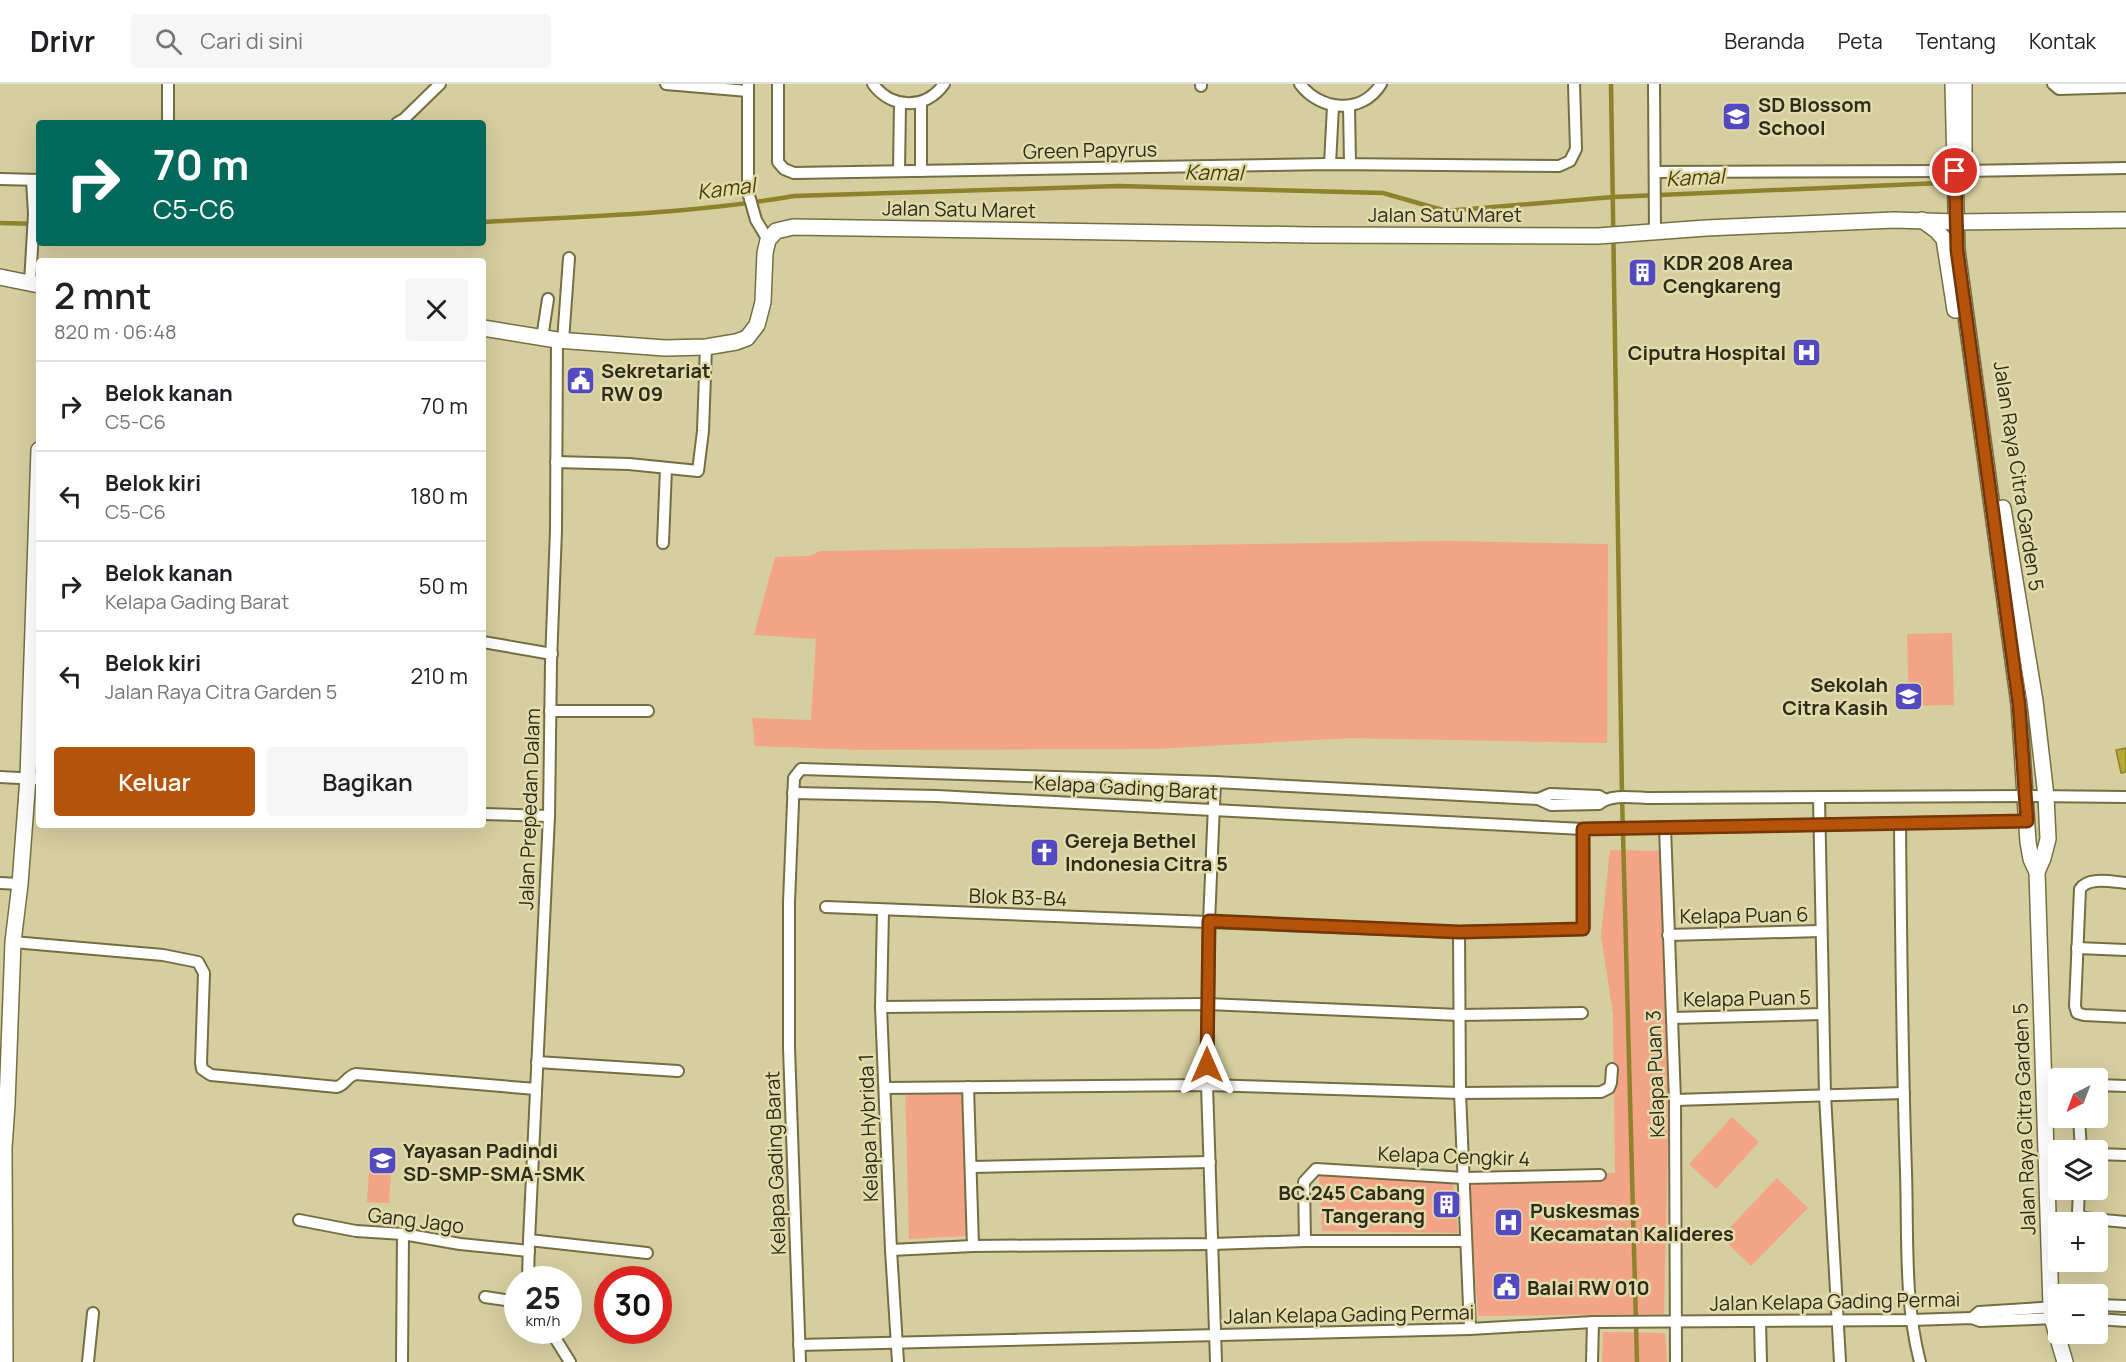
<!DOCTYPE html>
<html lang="id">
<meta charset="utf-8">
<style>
:root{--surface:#fff;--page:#f6f6f6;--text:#202124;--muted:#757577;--line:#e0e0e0;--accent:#b45309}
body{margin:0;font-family:Manrope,sans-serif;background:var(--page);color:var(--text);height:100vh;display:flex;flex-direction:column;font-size:22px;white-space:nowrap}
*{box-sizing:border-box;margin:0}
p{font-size:20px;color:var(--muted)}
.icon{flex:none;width:33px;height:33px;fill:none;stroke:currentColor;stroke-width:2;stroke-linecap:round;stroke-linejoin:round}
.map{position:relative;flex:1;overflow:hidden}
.side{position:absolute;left:36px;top:174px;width:450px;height:570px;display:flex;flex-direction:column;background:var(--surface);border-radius:6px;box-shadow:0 6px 24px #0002}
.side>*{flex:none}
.hud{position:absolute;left:36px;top:36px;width:450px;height:126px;border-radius:6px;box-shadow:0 6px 24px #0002;background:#00695c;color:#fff;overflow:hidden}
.needle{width:39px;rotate:222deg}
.fabs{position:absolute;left:2048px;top:984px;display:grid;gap:12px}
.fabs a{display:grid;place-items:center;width:60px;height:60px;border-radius:6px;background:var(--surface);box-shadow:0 6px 24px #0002;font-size:30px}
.speed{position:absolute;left:504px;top:1182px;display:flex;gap:12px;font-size:30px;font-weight:700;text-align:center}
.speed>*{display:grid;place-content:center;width:78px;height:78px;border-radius:50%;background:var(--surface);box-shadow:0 6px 24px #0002;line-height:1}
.speed small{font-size:15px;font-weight:400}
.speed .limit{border:9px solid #d22;background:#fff;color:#111}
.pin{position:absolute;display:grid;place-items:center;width:51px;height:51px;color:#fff;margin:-26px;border:3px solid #fff;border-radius:50%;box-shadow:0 2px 6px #0007}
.me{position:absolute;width:66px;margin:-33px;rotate:0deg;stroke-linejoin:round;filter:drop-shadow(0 0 4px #0008)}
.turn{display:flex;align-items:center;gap:21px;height:126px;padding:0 18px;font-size:27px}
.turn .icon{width:78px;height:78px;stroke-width:2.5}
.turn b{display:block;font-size:42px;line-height:51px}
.round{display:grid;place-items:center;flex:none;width:63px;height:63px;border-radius:6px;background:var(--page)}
.head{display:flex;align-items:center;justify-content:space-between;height:102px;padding:0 18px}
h1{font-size:36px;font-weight:600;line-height:45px}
.cta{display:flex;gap:12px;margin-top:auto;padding:12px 18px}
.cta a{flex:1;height:69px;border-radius:6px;background:var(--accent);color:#fff;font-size:24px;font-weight:600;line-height:69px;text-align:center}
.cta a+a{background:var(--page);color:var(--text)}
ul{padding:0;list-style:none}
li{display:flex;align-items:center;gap:18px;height:90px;padding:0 18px;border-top:2px solid var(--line)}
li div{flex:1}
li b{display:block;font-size:22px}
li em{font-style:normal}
header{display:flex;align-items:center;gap:36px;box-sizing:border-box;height:84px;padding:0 30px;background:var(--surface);border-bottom:2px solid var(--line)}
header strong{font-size:28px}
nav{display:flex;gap:33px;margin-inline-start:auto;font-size:21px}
.search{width:420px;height:54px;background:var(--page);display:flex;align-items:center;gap:15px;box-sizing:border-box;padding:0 21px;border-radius:6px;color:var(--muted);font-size:22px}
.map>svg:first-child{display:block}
</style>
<header>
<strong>Drivr</strong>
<div class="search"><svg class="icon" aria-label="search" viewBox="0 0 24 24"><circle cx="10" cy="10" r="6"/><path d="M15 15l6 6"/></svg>Cari di sini</div>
<nav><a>Beranda</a><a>Peta</a><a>Tentang</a><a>Kontak</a></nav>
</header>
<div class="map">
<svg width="2126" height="1278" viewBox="0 0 2126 1278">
<rect width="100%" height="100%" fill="#d5ce9f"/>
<g fill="#f3a486">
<polygon points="1448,457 1608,460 1607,659 1349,654 1156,665 862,666 755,662 752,634 811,636 816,555 754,551 775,473 810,472 820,467"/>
<polygon points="1952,549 1954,621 1909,622 1907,550"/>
<polygon points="1610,766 1667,767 1671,930 1664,1230 1478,1232 1468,1091 1615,1089 1613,930 1601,851"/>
<polygon points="961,997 968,1152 909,1155 905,1000"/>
<polygon points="1732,1033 1759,1058 1716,1105 1689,1080"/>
<polygon points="370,1075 392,1077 389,1119 367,1118"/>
<polygon points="1452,1090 1458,1149 1322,1147 1319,1091"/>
<polygon points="1777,1094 1808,1124 1751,1182 1721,1153"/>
<polygon points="1603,1248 1665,1249 1667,1278 1602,1278"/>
</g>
<polygon fill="#b7a734" stroke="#8e822c" stroke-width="1.5" points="2126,664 2126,688 2121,689 2116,666"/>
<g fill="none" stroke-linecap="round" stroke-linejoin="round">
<g stroke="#8e822c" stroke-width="4.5">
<polyline points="1611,0 1622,712 1637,1278"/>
<path d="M 483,138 C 587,132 691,130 794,112 L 1118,102 L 1383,109 L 1446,127 L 1613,113 L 1941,99"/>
<polyline points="0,139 39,140"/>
</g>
<defs>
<g id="street">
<polyline points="168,0 168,39"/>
<polyline points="666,0 748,7"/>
<polyline points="748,0 748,108 756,136 768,156"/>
<polyline points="778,0 778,78 784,85 794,89 1330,80 1559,82 1570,77 1576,65 1574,0"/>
<path d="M 873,0 C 891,25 926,26 944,0"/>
<path d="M 1300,0 C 1320,27 1362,31 1381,0"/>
<polyline points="1654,0 1655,148"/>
<polyline points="2053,0 2059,5 2126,3"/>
<polyline points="1201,2 1201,0"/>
<polyline points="921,18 921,87"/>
<polyline points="1349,22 1350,80"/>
<polyline points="397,39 404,35 440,0"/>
<polyline points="1330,80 1333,22"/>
<polyline points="899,87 900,19"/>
<polyline points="1964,87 2126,84"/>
<polyline points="1656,88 1955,87"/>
<polyline points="0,95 39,96"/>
<polyline points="30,199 34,130 32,96"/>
<polyline points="542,254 548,215"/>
<polyline points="563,257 569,174"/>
<polyline points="556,378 629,380 698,387 703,347 706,263"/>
<polyline points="663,459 666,384"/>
<polyline points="483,558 552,570"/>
<polyline points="550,627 648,627"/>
<polyline points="0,693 39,695"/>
<polyline points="1215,698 1209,838 1207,1001 1216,1278"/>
<polyline points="793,709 937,712 1583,745 2027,737"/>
<polyline points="1819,713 1825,1011 1840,1278"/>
<polyline points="1538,715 1550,710 1599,712 1604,715"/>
<polyline points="483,730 549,732"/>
<path d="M 1900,739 C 1901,855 1902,972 1906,1088 C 1908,1151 1904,1217 1920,1278"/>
<polyline points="1665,743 1675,1016 1676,1278"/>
<polyline points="0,799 20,800"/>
<path d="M 2126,799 C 2113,798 2088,792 2080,805 L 2075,922 L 2077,929 L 2084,931 L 2126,933"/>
<polyline points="826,823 1459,848 1583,845 1584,843 1583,745"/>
<polyline points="883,826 881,923 891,1166 898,1278"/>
<polyline points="1459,848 1460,1009 1470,1245"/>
<polyline points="1668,851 1821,847"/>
<path d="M 13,858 L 163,871 L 198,878 L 204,889 L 201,979 L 202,985 L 211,991 L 337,1003 C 345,1001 347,992 356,990 L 536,1005"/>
<polyline points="2077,864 2126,866"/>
<polyline points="881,923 1207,920 1459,931 1582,929"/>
<polyline points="1672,934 1823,930"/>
<polyline points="537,978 678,987"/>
<polyline points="2097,1001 2126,1002"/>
<polyline points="968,1003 973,1162"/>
<polyline points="885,1004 1207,1001 1460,1009 1601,1008 1609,1004 1611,999 1612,985"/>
<polyline points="1675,1016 1904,1009"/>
<polyline points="2079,1034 2081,1066"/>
<polyline points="2097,1070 2126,1071"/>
<polyline points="971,1083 1210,1078"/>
<polyline points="2079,1106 2078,1128 2082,1134 2126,1138"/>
<polyline points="299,1136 356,1147 403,1150 460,1160 529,1167"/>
<polyline points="529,1156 647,1169"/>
<polyline points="1305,1157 1304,1098 1316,1085 1464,1094 1600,1091"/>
<polyline points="891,1166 973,1162 1212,1160 1305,1157 1465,1157"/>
<polyline points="528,1196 529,1156 549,732 551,578 556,446 557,256"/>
<polyline points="485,1213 518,1218"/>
<polyline points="2097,1221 2126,1222"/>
<polyline points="1972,1234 1979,1228 2057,1223"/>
<polyline points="2097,1235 2126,1237"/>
<polyline points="1760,1237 1761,1278"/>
<polyline points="550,1246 570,1278"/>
<polyline points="799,1261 1470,1245 1593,1238 1911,1236 1972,1234 1980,1237 2058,1234"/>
<polyline points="88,1278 93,1229"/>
<polyline points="402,1278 403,1150"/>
<path d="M 800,1278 L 789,964 L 789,818 L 794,694 L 801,685 L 1215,698 L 1538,715 L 1551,721 L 1599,720 C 1611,709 1636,714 1652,714 L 2026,712 L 2126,713"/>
<polyline points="1592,1278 1593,1238"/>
</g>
<g id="secondary">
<polyline points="1953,0 1957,166 2019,620 2028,758 2031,775 2037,788 2051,1223 2052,1234 2065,1278"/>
<polyline points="1964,88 1964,0"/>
<polyline points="1922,136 1937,147 1944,155 1955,226"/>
<polyline points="0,193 39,201"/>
<polyline points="483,244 557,256 665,264 706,263 736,258 747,254 757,241 763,218 765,169 768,156 776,147 793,143 1311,151 1598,152 1706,144 1894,136 1956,138 2126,136"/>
<polyline points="2003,424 2035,617 2046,712 2048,755 2043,774 2037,788"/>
<polyline points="5,1278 4,1064 7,1020 13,858 20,800 28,694 39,366"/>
</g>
</defs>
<use href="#street" stroke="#746e42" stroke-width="14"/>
<use href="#secondary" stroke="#746e42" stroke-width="18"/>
<use href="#street" stroke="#fff" stroke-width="10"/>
<use href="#secondary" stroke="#fff" stroke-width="15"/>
</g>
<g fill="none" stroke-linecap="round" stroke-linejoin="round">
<defs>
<polyline id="route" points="1207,981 1209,837 1459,848 1583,845 1583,745 2027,737 2019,620 1957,166 1955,87"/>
</defs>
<use href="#route" stroke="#753606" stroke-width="15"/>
<use href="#route" stroke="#b45309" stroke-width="10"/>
</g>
<defs>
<symbol id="school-square" viewBox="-11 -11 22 22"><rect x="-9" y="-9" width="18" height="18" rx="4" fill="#5349c1" stroke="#e2dbac"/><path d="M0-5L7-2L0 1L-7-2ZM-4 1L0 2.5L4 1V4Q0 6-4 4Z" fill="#fff"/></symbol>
<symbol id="building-square" viewBox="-11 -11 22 22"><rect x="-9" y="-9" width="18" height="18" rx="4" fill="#5349c1" stroke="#e2dbac"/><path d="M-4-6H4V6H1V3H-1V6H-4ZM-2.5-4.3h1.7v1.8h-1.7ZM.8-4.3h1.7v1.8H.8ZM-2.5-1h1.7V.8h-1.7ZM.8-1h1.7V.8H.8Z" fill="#fff"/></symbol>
<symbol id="hospital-square" viewBox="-11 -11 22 22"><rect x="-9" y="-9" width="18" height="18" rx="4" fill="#5349c1" stroke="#e2dbac"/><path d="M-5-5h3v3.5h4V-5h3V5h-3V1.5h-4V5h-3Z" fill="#fff"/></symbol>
<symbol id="civic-square" viewBox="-11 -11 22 22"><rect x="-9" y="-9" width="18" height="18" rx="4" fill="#5349c1" stroke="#e2dbac"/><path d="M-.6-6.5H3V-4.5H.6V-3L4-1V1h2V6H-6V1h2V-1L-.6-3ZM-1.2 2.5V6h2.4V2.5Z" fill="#fff"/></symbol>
<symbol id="church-square" viewBox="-11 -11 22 22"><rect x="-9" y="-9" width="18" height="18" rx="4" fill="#5349c1" stroke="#e2dbac"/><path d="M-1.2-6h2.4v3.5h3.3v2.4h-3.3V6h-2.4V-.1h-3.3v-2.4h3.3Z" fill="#fff"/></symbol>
</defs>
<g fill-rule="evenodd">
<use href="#school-square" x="1720" y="16" width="33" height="33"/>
<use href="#building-square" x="1626" y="172" width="33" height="33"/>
<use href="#hospital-square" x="1790" y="252" width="33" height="33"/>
<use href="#civic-square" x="564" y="280" width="33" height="33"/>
<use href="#school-square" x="1892" y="596" width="33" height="33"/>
<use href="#church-square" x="1028" y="752" width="33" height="33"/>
<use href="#school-square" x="366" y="1060" width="33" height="33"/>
<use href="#building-square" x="1430" y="1104" width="33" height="33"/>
<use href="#hospital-square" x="1492" y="1122" width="33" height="33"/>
<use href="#civic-square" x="1490" y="1186" width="33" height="33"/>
</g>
<g text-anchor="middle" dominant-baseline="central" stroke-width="5" stroke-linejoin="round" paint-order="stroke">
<g font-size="20" font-weight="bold" fill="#2e2b18" stroke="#e2dbac" text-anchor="start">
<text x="1758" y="20">SD Blossom<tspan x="1758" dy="23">School</tspan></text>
<text x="1663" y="178">KDR 208 Area<tspan x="1663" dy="23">Cengkareng</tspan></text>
<text x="1786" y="268" text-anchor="end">Ciputra Hospital</text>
<text x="601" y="286">Sekretariat<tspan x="601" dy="23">RW 09</tspan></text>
<text x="1888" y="600" text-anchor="end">Sekolah<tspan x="1888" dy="23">Citra Kasih</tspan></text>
<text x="1065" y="756">Gereja Bethel<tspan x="1065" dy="23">Indonesia Citra 5</tspan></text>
<text x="403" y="1066">Yayasan Padindi<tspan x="403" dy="23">SD-SMP-SMA-SMK</tspan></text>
<text x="1425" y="1108" text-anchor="end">BC.245 Cabang<tspan x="1425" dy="23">Tangerang</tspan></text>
<text x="1530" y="1126">Puskesmas<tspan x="1530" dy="23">Kecamatan Kalideres</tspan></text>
<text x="1527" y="1203">Balai RW 010</text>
</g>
<g font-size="20" fill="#2e2b18" stroke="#e2dbac">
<text transform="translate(1090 66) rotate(-1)">Green Papyrus</text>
<text transform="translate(959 125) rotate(1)">Jalan Satu Maret</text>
<text x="1445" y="130">Jalan Satu Maret</text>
<text transform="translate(2019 392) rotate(81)">Jalan Raya Citra Garden 5</text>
<text transform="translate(1126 703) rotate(3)">Kelapa Gading Barat</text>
<text transform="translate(529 725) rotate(-88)">Jalan Prepedan Dalam</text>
<text transform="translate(1018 813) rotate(2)">Blok B3-B4</text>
<text transform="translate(1744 831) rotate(-1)">Kelapa Puan 6</text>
<text transform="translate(1747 914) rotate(-1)">Kelapa Puan 5</text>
<text transform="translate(1655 990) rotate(-92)">Kelapa Puan 3</text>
<text transform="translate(2024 1035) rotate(-92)">Jalan Raya Citra Garden 5</text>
<text transform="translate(868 1044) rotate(-92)">Kelapa Hybrida 1</text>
<text transform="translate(1454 1072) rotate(2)">Kelapa Cengkir 4</text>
<text transform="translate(775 1079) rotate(-92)">Kelapa Gading Barat</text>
<text transform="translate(416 1136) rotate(7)">Gang Jago</text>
<text transform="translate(1835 1217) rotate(-1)">Jalan Kelapa Gading Permai</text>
<text transform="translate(1349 1230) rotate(-1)">Jalan Kelapa Gading Permai</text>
</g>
<g font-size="21" font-style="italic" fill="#494100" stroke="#e2dbac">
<text transform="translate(1214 88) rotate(1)">Kamal</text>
<text transform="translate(1695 93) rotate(-3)">Kamal</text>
<text transform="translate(726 104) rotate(-7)">Kamal</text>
</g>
</g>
</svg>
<div class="fabs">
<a><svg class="needle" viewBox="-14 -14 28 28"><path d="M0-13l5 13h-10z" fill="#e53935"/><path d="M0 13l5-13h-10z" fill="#757577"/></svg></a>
<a><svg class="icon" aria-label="layers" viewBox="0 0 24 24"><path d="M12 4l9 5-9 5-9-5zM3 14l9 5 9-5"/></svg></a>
<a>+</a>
<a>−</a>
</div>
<div class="speed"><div>25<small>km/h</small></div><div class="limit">30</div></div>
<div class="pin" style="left:1955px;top:87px;background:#d93025"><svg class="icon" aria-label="arrive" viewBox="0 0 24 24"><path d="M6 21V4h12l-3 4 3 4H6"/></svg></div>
<svg class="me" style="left:1207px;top:981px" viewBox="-20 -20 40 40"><path d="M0-17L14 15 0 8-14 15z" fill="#b45309" stroke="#fff" stroke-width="4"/></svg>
<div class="hud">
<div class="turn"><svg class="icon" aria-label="right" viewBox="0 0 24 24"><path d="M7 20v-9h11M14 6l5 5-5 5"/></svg><div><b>70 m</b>C5-C6</div></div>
</div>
<section class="side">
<div class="head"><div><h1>2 mnt</h1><p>820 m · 06:48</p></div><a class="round"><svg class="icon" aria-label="close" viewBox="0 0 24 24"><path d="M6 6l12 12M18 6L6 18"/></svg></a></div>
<ul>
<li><svg class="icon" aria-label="right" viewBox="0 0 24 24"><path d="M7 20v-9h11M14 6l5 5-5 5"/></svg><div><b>Belok kanan</b><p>C5-C6</p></div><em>70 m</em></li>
<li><svg class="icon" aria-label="left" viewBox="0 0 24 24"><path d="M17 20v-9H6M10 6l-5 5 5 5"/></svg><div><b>Belok kiri</b><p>C5-C6</p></div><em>180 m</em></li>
<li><svg class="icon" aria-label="right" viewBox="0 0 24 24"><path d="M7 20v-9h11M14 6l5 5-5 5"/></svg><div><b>Belok kanan</b><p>Kelapa Gading Barat</p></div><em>50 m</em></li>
<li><svg class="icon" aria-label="left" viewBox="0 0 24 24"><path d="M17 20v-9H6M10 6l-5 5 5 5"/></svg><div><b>Belok kiri</b><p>Jalan Raya Citra Garden 5</p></div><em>210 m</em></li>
</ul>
<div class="cta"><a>Keluar</a><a>Bagikan</a></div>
</section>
</div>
